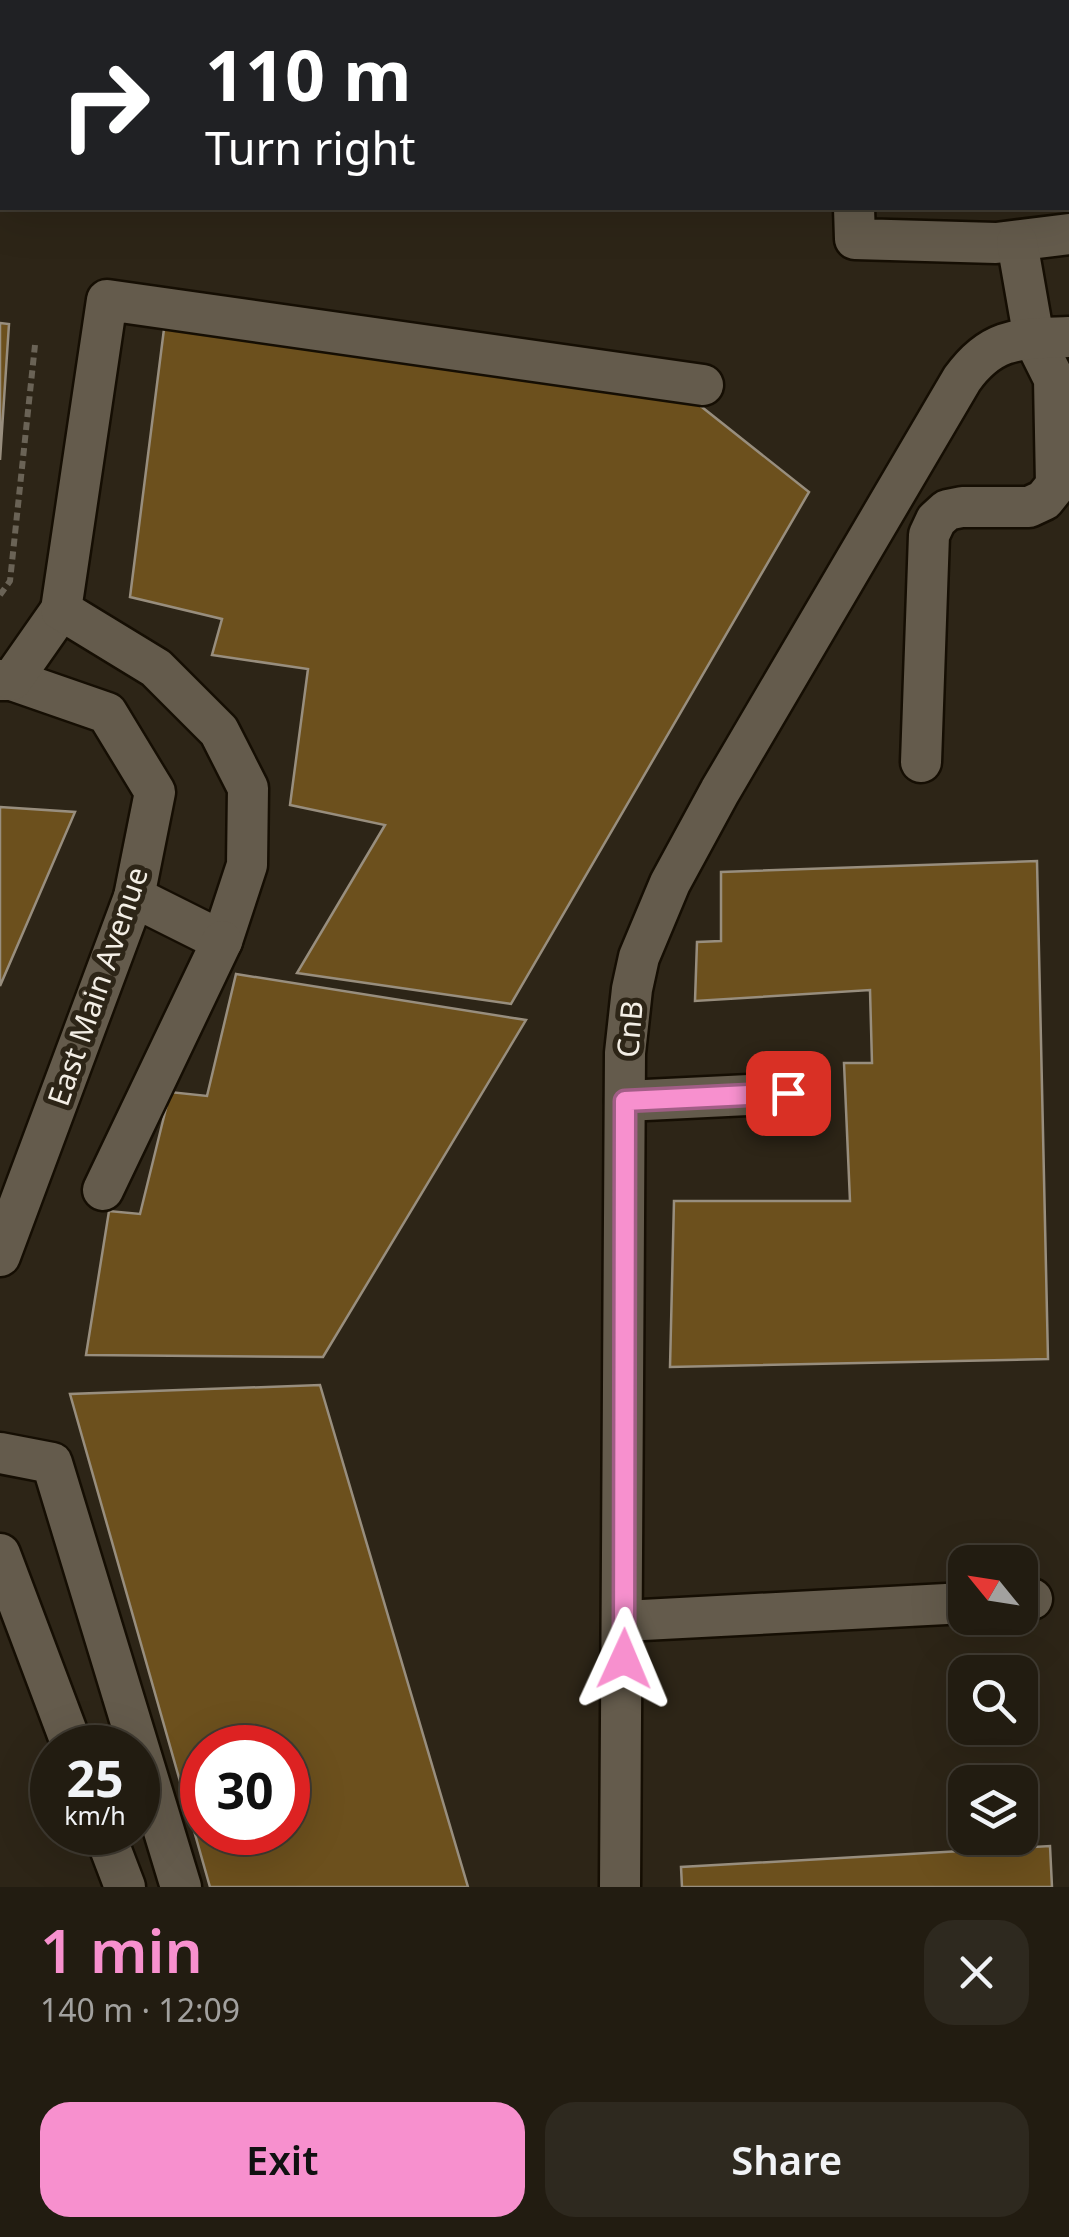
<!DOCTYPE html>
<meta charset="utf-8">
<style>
:root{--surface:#221c11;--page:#2e291f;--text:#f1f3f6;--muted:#a2a19f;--line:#3f3a31;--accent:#f790ce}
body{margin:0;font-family:"Noto Sans",sans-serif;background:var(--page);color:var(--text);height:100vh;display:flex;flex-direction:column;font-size:38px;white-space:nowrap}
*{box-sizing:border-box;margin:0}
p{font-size:32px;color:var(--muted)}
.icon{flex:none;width:55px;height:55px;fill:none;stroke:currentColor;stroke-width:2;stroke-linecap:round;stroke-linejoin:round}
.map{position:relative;height:1887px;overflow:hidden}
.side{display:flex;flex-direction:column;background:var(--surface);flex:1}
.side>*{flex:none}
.hud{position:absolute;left:0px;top:0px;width:1070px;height:210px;box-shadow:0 10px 40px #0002,0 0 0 2px var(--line);background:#202124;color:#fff;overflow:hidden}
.needle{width:65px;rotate:300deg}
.controls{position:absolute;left:948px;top:1545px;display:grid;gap:20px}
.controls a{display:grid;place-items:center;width:90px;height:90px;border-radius:20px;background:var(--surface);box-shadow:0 10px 40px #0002,0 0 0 2px var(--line);font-size:50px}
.speed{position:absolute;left:30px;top:1725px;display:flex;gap:20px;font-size:50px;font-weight:700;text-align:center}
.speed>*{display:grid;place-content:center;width:130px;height:130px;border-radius:50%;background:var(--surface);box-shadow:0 10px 40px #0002,0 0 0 2px var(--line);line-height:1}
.speed small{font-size:25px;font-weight:400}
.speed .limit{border:15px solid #d22;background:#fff;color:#111}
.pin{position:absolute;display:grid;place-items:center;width:85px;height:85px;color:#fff;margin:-42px;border-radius:20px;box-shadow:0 5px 15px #0006}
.me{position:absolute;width:110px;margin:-55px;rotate:1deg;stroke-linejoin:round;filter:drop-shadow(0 0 8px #0008)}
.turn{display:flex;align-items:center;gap:35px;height:210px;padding:0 40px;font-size:45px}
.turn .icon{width:130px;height:130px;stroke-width:2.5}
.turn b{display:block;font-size:70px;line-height:85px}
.round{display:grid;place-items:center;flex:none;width:105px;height:105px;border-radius:30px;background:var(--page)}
.head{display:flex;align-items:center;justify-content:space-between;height:170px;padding:0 40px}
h1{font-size:60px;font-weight:600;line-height:75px;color:var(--accent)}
.button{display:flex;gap:20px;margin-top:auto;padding:20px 40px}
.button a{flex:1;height:115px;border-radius:30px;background:var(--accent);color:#111;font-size:40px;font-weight:600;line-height:115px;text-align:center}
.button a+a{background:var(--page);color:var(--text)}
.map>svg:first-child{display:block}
</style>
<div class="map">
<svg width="1069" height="1887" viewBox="0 0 1069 1887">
<rect width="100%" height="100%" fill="#2d2517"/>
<g fill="#6c501d" stroke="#988e7e" stroke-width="2.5" fill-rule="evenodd">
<polygon points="0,13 2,14 2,101 0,100"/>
<polygon points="0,323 9,324 0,460"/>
<polygon points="164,329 693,400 809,492 511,1004 297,973 385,825 290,805 308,669 212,655 222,619 130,597"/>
<polygon points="0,807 75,812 0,986"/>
<polygon points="1037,861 1048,1359 670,1367 674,1201 850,1201 844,1063 872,1063 870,990 695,1001 697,942 721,941 721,872"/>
<polygon points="236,974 526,1020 323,1357 86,1355 109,1211 140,1214 170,1092 207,1096"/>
<path d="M 320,1385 L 468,1887 L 210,1887 L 70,1394 ZM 202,1748 L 288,1748 L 288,1832 L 202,1832 Z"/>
<polygon points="1050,1846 1052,1887 682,1887 681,1867"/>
</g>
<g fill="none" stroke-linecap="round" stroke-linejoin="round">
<defs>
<g id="minor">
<polyline points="34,0 49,2"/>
<polyline points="847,0 847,2"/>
<polyline points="1056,0 1056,2"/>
<polyline points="545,2 545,0"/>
<polyline points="623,2 623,0"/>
<polyline points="854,208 855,239 996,243 1069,234"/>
<polyline points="0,680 12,680 107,713 155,792 134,897 0,1256"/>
<polyline points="12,680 61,610"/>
<polyline points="921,762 929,535 936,520 947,510 962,507 1029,507 1044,500 1056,485 1054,379 1034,339 1017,242"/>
<polyline points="134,897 222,941 247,865 248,788 219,731 156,668 61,610 107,300 703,385"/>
<polyline points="625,1101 788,1093"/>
<polyline points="103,1190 222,941"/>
<polyline points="0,1453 52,1463 181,1887"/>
<polyline points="0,1554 73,1748"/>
<polyline points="1020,1600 1032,1599"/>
<polyline points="624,1621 965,1603"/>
<polyline points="104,1832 125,1887"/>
<path d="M 620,1887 L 625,1053 L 632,989 L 639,957 L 670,883 L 720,791 L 962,379 C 993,336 1020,339 1069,337"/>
</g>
</defs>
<use href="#minor" stroke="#150e03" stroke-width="45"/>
<polyline stroke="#6a6356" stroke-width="6" stroke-dasharray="8 5" stroke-linecap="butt" points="0,595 10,581 35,345"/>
<use href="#minor" stroke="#645b4c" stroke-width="40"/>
</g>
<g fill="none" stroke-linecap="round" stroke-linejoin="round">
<defs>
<polyline id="route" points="624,1659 625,1101 788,1093"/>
</defs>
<use href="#route" stroke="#a15e86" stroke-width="25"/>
<use href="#route" stroke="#f790ce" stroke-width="18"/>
</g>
<g text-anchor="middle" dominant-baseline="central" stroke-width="10" stroke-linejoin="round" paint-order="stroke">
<g font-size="30" fill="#f3eee5" stroke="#2d2517">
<text transform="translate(97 986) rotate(-71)">East Main Avenue</text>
<text transform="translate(629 1029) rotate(-85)">CnB</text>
</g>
</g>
</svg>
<div class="controls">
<a><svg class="needle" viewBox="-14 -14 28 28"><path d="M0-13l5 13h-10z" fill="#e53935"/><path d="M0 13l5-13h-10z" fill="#a2a19f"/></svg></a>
<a><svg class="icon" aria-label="search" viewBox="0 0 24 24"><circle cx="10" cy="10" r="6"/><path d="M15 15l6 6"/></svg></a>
<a><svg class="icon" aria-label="layers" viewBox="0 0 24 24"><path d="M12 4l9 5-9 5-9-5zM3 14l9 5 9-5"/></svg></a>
</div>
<div class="speed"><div>25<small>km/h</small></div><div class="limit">30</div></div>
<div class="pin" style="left:788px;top:1093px;background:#d93025"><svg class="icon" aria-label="arrive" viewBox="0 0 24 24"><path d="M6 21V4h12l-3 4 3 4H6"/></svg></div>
<svg class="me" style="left:624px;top:1659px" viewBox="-20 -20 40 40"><path d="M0-17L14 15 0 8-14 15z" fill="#f790ce" stroke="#fff" stroke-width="4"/></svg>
<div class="hud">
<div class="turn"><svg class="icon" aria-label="right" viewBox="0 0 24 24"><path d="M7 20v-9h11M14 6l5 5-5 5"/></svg><div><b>110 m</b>Turn right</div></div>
</div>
</div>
<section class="side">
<div class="head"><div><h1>1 min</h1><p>140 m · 12:09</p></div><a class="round"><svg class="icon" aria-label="close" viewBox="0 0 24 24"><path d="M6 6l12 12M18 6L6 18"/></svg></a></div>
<div class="button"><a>Exit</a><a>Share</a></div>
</section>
